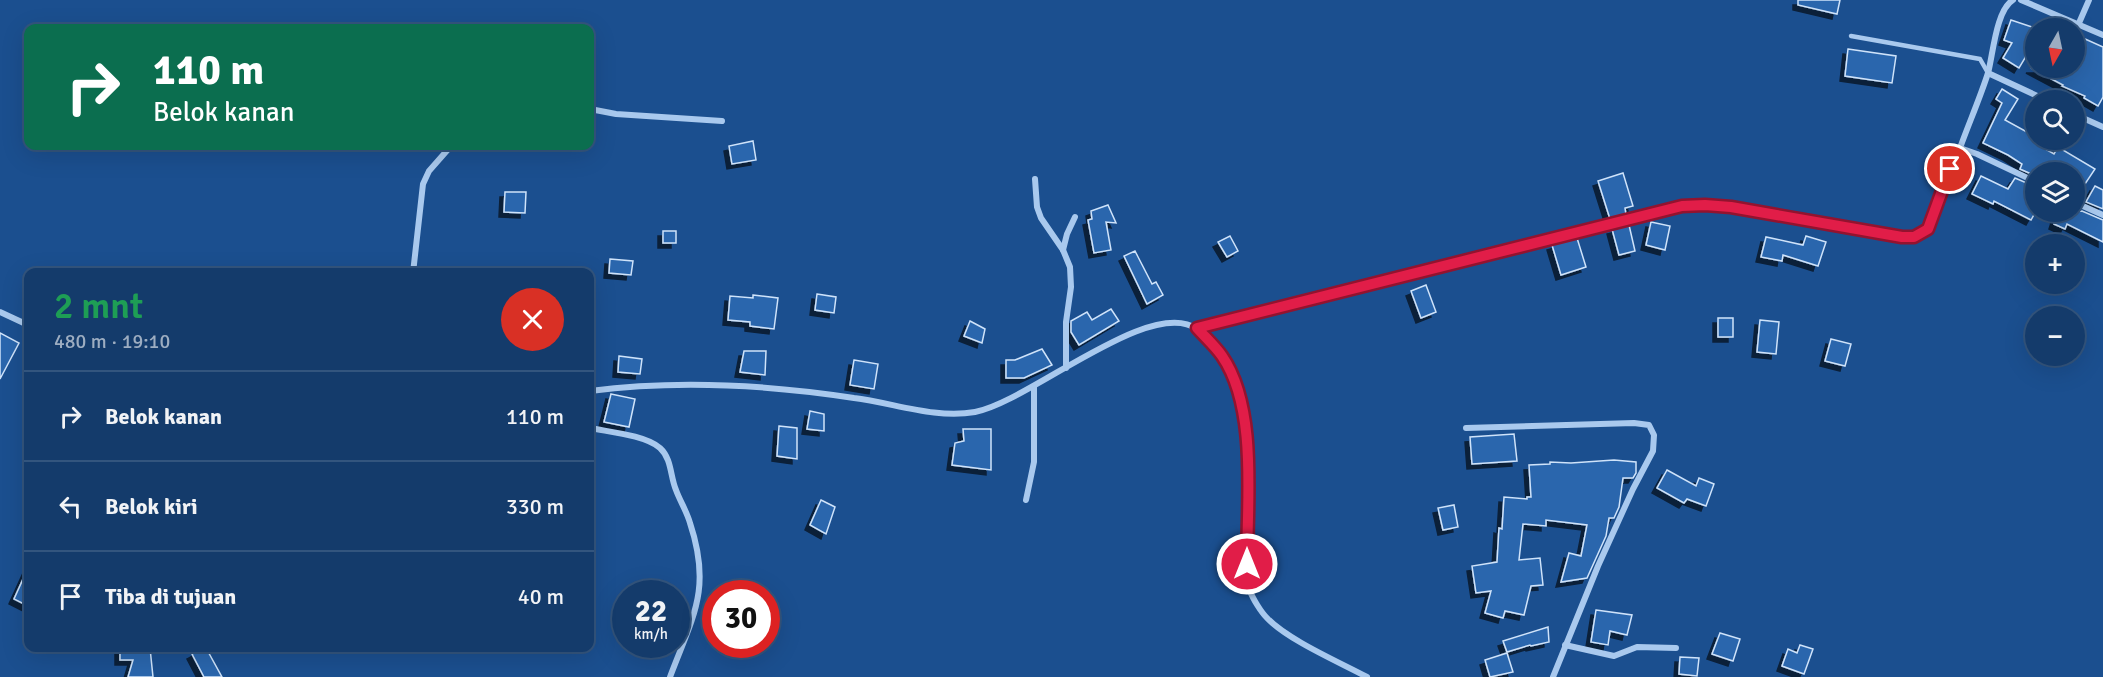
<!DOCTYPE html>
<html lang="id">
<meta charset="utf-8">
<style>
:root{--surface:#143b6b;--page:#214673;--text:#f1f3f6;--muted:#9dadc1;--line:#33557e}
body{margin:0;font-family:Signika,sans-serif;background:var(--page);color:var(--text);height:100vh;display:flex;flex-direction:column;font-size:22px;white-space:nowrap}
*{box-sizing:border-box;margin:0}
p{font-size:20px;color:var(--muted)}
.icon{flex:none;width:33px;height:33px;fill:none;stroke:currentColor;stroke-width:2;stroke-linecap:round;stroke-linejoin:round}
.map{position:relative;flex:1;overflow:hidden}
.side{position:absolute;left:24px;top:268px;width:570px;height:384px;display:flex;flex-direction:column;background:var(--surface);border-radius:12px;box-shadow:0 6px 24px #0002,0 0 0 2px var(--line)}
.side>*{flex:none}
.hud{position:absolute;left:24px;top:24px;width:570px;height:126px;border-radius:12px;box-shadow:0 6px 24px #0002,0 0 0 2px var(--line);background:#0b6e4f;color:#fff;overflow:hidden}
.needle{width:39px;rotate:189deg}
.fabs{position:absolute;left:2025px;top:18px;display:grid;gap:12px}
.fabs a{display:grid;place-items:center;width:60px;height:60px;border-radius:50%;background:var(--surface);box-shadow:0 6px 24px #0002,0 0 0 2px var(--line);font-size:30px}
.speed{position:absolute;left:612px;top:580px;display:flex;gap:12px;font-size:30px;font-weight:700;text-align:center}
.speed>*{display:grid;place-content:center;width:78px;height:78px;border-radius:50%;background:var(--surface);box-shadow:0 6px 24px #0002,0 0 0 2px var(--line);line-height:1}
.speed small{font-size:15px;font-weight:400}
.speed .limit{border:9px solid #d22;background:#fff;color:#111}
.pin{position:absolute;display:grid;place-items:center;width:51px;height:51px;color:#fff;margin:-26px;border:3px solid #fff;border-radius:50%;box-shadow:0 2px 6px #0007}
.me{position:absolute;width:66px;margin:-33px;rotate:0deg;stroke-linejoin:round;filter:drop-shadow(0 0 4px #0008)}
.turn{display:flex;align-items:center;gap:21px;height:126px;padding:0 30px;font-size:27px}
.turn .icon{width:78px;height:78px;stroke-width:2.5}
.turn b{display:block;font-size:42px;line-height:51px}
.round{display:grid;place-items:center;flex:none;width:63px;height:63px;border-radius:32px;background:var(--page)}
.overview{display:flex;align-items:center;justify-content:space-between;height:102px;padding:0 30px}
h1{font-size:36px;font-weight:600;line-height:45px;color:#1e9e55}
ul{padding:0;list-style:none}
li{display:flex;align-items:center;gap:18px;height:90px;padding:0 30px;border-top:2px solid var(--line)}
li div{flex:1}
li b{display:block;font-size:22px}
li em{font-style:normal}
.map>svg:first-child{display:block}
</style>
<div class="map">
<svg width="2103" height="677" viewBox="0 0 2103 677">
<defs>
<filter id="shadow"><feDropShadow dx="-5" dy="5" stdDeviation="0" flood-color="#0009"/></filter>
</defs>
<rect width="100%" height="100%" fill="#1b4f8f"/>
<g fill="#2a66ad" stroke="#cfe3fa" stroke-width="1.5" filter="url(#shadow)">
<polygon points="1798,0 1840,0 1837,14 1798,5"/>
<polygon points="2011,20 2035,28 2025,58 2019,68 2003,58 2012,43 2004,40"/>
<polygon points="2074,34 2103,47 2103,97 2098,106 2084,98 2085,96 2062,86 2063,85 2031,68 2074,68"/>
<polygon points="1848,49 1896,56 1892,83 1845,76"/>
<polygon points="2002,89 2018,99 2005,120 2036,137 2035,143 2054,154 2058,147 2095,169 2085,184 2074,177 2074,172 2036,172 2036,176 2020,169 2022,164 2008,155 1983,143 2002,103 1996,99"/>
<polygon points="753,141 756,160 732,164 729,146"/>
<polygon points="1623,173 1633,206 1625,208 1626,215 1610,219 1598,181"/>
<polygon points="1981,176 2008,189 2015,178 2036,187 2036,211 2031,220 1994,201 1993,204 1972,194"/>
<polygon points="2095,186 2103,190 2103,209 2086,202"/>
<polygon points="505,192 526,192 525,213 504,212"/>
<polygon points="1108,205 1116,223 1106,222 1111,250 1094,253 1088,220 1092,219 1091,211"/>
<polygon points="2042,212 2082,211 2103,220 2103,242 2067,224 2065,229 2054,224 2056,218"/>
<polygon points="1651,222 1670,226 1665,250 1646,245"/>
<polygon points="1629,225 1635,251 1619,255 1612,229"/>
<rect x="663" y="231" width="13" height="12"/>
<polygon points="1230,236 1238,251 1227,257 1218,242"/>
<polygon points="1806,236 1826,242 1818,266 1783,255 1782,261 1761,257 1766,237 1803,245"/>
<polygon points="1577,238 1586,267 1561,275 1552,245"/>
<polygon points="1135,251 1152,284 1156,282 1163,295 1147,304 1124,256"/>
<polygon points="610,259 633,261 631,275 609,273"/>
<polygon points="1426,285 1436,312 1421,318 1411,291"/>
<polygon points="817,294 836,297 834,313 815,310"/>
<polygon points="753,295 778,298 774,329 750,326 750,322 728,320 730,296 753,298"/>
<polygon points="1111,309 1119,321 1079,345 1071,332 1071,321 1087,312 1092,320"/>
<rect x="1718" y="318" width="15" height="19"/>
<polygon points="1760,320 1779,322 1776,354 1757,352"/>
<polygon points="970,321 985,329 982,343 964,336"/>
<polygon points="0,333 19,343 0,379"/>
<polygon points="1831,339 1851,344 1845,366 1825,361"/>
<polygon points="1042,349 1052,365 1024,378 1006,378 1006,360 1015,360"/>
<polygon points="744,351 766,351 765,375 740,372"/>
<polygon points="619,356 642,359 640,374 618,372"/>
<polygon points="854,360 878,364 874,389 850,385"/>
<polygon points="611,394 635,399 629,427 604,422"/>
<polygon points="810,411 824,414 824,431 807,429"/>
<polygon points="779,426 797,428 797,459 777,456"/>
<polygon points="963,429 991,429 991,470 952,465 955,443 964,441"/>
<polygon points="1514,434 1517,461 1472,464 1470,437"/>
<polygon points="1614,460 1636,462 1636,473 1633,478 1623,478 1619,507 1614,518 1609,518 1606,536 1587,578 1561,582 1569,553 1581,556 1587,525 1546,520 1546,526 1523,524 1519,560 1540,558 1543,585 1531,586 1524,615 1505,611 1503,618 1485,613 1491,591 1476,593 1472,566 1497,562 1499,528 1502,529 1504,497 1527,499 1527,497 1531,497 1529,465 1550,464 1550,462 1571,463"/>
<polygon points="1667,470 1696,486 1699,478 1714,484 1706,506 1687,499 1684,503 1657,488"/>
<polygon points="821,500 835,507 826,534 810,525"/>
<polygon points="1454,505 1458,527 1443,530 1438,508"/>
<polygon points="28,568 28,606 14,599"/>
<polygon points="1596,610 1632,615 1627,635 1610,631 1608,645 1591,642"/>
<polygon points="1548,627 1549,642 1531,646 1530,645 1507,652 1503,641"/>
<polygon points="1720,633 1740,639 1733,661 1712,654"/>
<polygon points="1800,645 1813,649 1804,674 1782,666 1788,649 1797,653"/>
<polygon points="120,648 150,648 153,677 128,677 133,660 120,660"/>
<polygon points="203,648 206,648 222,677 204,677 192,654"/>
<polygon points="1507,653 1513,672 1490,677 1485,660"/>
<polygon points="1680,657 1699,658 1697,676 1679,674"/>
</g>
<g fill="none" stroke-linecap="round" stroke-linejoin="round">
<polyline stroke="#a9c9ee" stroke-width="4.5" points="1851,36 1980,59 1988,73"/>
<g stroke="#a9c9ee" stroke-width="6">
<path d="M 2013,0 C 1996,10 1993,55 1988,73 C 1980,98 1969,123 1960,148 L 1977,154 L 2036,182"/>
<polyline points="2021,0 2103,35"/>
<polyline points="2079,23 2089,0"/>
<polyline points="1988,73 2046,100"/>
<polyline points="590,109 616,114 722,121"/>
<polyline points="2074,114 2103,127"/>
<polyline points="1035,179 1037,207 1041,218 1063,250 1070,267 1071,287 1066,322 1066,368"/>
<polyline points="2074,202 2103,215"/>
<polyline points="1063,250 1067,234 1075,217"/>
<polyline points="413,273 423,184 429,171 451,146"/>
<polyline points="0,312 28,325"/>
<polyline points="1197,329 1682,206 1705,205 1731,207 1902,237 1914,237 1928,229 1960,148"/>
<path d="M 590,391 C 675,380 769,385 854,398 C 894,403 935,419 975,412 C 1029,402 1150,296 1197,329 C 1210,338 1223,357 1229,371 C 1239,393 1246,417 1248,442 C 1249,476 1247,510 1247,543 C 1247,558 1245,577 1250,591 C 1253,599 1261,612 1267,618 C 1288,640 1339,662 1367,677"/>
<path d="M 590,428 C 609,432 645,435 660,448 C 672,459 670,476 676,490 C 680,501 687,512 690,523 C 712,589 693,616 670,677"/>
<polyline points="1466,428 1634,423 1649,425 1654,435 1653,451 1633,489 1598,566 1553,677"/>
<polyline points="1026,500 1034,462 1034,387"/>
<polyline points="1565,645 1614,656 1637,647 1676,648"/>
</g>
</g>
<g fill="none" stroke-linecap="round" stroke-linejoin="round">
<defs>
<path id="route" d="M 1247,564 C 1247,503 1258,408 1222,356 C 1215,346 1205,337 1197,328 L 1682,206 L 1705,205 L 1731,207 L 1902,237 L 1914,237 L 1928,229 L 1950,169"/>
</defs>
<use href="#route" stroke="#92132f" stroke-width="15"/>
<use href="#route" stroke="#e11d48" stroke-width="10"/>
</g>
</svg>
<div class="fabs">
<a><svg class="needle" viewBox="-14 -14 28 28"><path d="M0-13l5 13h-10z" fill="#e53935"/><path d="M0 13l5-13h-10z" fill="#9dadc1"/></svg></a>
<a><svg class="icon" aria-label="search" viewBox="0 0 24 24"><circle cx="10" cy="10" r="6"/><path d="M15 15l6 6"/></svg></a>
<a><svg class="icon" aria-label="layers" viewBox="0 0 24 24"><path d="M12 4l9 5-9 5-9-5zM3 14l9 5 9-5"/></svg></a>
<a>+</a>
<a>−</a>
</div>
<div class="speed"><div>22<small>km/h</small></div><div class="limit">30</div></div>
<div class="pin" style="left:1950px;top:169px;background:#d93025"><svg class="icon" aria-label="arrive" viewBox="0 0 24 24"><path d="M6 21V4h12l-3 4 3 4H6"/></svg></div>
<svg class="me" style="left:1247px;top:564px" viewBox="-20 -20 40 40"><circle r="17" fill="#e11d48" stroke="#fff" stroke-width="3"/><path d="M0-11L8 9 0 5-8 9z" fill="#fff"/></svg>
<div class="hud">
<div class="turn"><svg class="icon" aria-label="right" viewBox="0 0 24 24"><path d="M7 20v-9h11M14 6l5 5-5 5"/></svg><div><b>110 m</b>Belok kanan</div></div>
</div>
<section class="side">
<div class="overview"><div><h1>2 mnt</h1><p>480 m · 19:10</p></div><a class="round" style="background:#d93025;color:#fff"><svg class="icon" aria-label="close" viewBox="0 0 24 24"><path d="M6 6l12 12M18 6L6 18"/></svg></a></div>
<ul>
<li><svg class="icon" aria-label="right" viewBox="0 0 24 24"><path d="M7 20v-9h11M14 6l5 5-5 5"/></svg><div><b>Belok kanan</b></div><em>110 m</em></li>
<li><svg class="icon" aria-label="left" viewBox="0 0 24 24"><path d="M17 20v-9H6M10 6l-5 5 5 5"/></svg><div><b>Belok kiri</b></div><em>330 m</em></li>
<li><svg class="icon" aria-label="arrive" viewBox="0 0 24 24"><path d="M6 21V4h12l-3 4 3 4H6"/></svg><div><b>Tiba di tujuan</b></div><em>40 m</em></li>
</ul>
</section>
</div>
